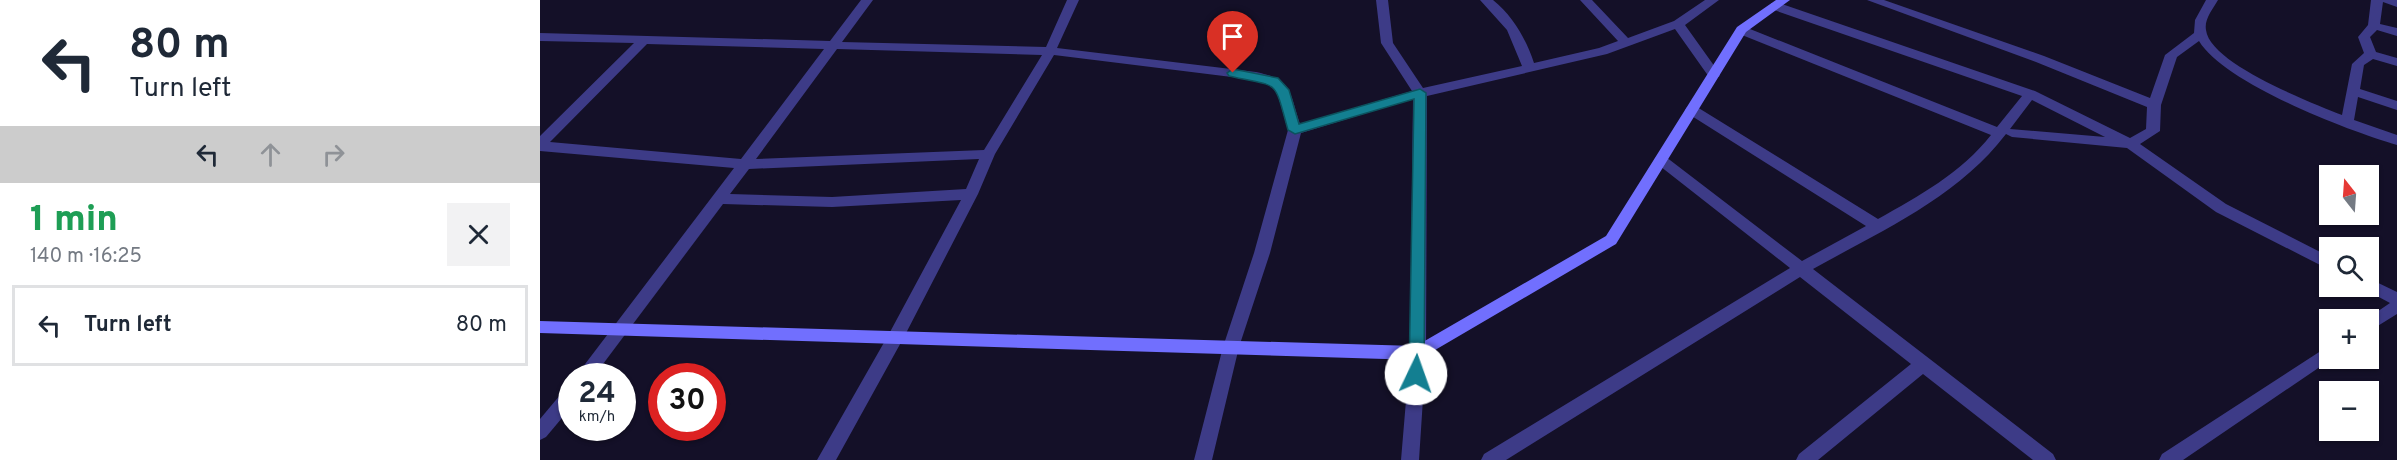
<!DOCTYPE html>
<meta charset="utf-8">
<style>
:root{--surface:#fff;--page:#f2f2f3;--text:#1f2937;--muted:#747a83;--line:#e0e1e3}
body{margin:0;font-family:Overpass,sans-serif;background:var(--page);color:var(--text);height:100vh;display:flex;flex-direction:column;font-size:22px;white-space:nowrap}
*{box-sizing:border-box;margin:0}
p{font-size:20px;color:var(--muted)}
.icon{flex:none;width:33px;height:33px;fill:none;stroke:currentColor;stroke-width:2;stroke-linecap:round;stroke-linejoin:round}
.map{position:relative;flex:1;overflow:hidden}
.side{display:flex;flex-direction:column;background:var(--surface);width:540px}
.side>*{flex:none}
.banner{background:#fff;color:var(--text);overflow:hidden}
.needle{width:39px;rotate:343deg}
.tools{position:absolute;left:1779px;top:165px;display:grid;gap:12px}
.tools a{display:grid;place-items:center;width:60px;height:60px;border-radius:0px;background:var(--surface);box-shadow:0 2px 4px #0004;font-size:30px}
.speed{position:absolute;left:18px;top:363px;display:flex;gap:12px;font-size:30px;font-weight:700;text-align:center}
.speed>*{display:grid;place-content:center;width:78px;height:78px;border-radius:50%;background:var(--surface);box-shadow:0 2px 4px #0004;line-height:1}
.speed small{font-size:15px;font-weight:400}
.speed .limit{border:9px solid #d22;background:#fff;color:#111}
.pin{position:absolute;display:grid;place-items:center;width:51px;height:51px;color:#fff;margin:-62px -26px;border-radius:50% 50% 50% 0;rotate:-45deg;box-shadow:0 0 6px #0007}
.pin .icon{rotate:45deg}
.me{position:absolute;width:66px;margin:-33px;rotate:3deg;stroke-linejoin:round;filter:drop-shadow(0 0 4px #0008)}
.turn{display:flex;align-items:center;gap:21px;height:126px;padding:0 30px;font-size:27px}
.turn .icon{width:78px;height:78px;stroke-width:2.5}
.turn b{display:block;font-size:42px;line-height:51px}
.lanes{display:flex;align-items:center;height:57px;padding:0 30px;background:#0003;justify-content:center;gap:30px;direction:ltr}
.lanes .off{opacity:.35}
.round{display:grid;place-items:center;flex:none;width:63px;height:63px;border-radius:0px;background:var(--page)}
.headline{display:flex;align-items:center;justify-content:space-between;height:102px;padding:0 30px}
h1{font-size:36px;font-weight:800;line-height:45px;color:#1e9e55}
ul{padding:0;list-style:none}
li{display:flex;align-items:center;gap:18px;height:81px;margin:0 12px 9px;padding:0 18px;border:3px solid var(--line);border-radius:0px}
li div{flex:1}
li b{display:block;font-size:22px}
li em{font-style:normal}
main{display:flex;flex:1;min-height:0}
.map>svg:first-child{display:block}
</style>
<main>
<section class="side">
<div class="banner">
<div class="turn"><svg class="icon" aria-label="left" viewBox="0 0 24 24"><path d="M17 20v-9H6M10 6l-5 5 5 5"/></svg><div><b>80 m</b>Turn left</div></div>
<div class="lanes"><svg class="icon" aria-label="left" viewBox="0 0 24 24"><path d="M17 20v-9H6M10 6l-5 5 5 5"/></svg><svg class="icon off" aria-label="ahead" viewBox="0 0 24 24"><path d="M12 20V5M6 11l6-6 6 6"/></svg><svg class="icon off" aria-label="right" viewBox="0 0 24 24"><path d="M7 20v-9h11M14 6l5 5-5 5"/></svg></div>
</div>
<div class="headline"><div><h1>1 min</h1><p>140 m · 16:25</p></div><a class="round"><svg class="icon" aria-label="close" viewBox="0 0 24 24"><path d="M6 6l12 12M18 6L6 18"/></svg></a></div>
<ul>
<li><svg class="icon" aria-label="left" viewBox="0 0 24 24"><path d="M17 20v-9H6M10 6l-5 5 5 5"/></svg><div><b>Turn left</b></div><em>80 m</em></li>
</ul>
</section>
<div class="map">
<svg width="1857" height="460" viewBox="0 0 1857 460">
<rect width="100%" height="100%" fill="#141028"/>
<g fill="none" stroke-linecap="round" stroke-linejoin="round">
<g fill="#3d3b87" fill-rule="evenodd">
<path d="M 321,0 L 333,0 L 302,42 L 506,47 L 527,0 L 539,0 L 517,48 L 716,72 C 753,80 749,91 760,124 L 872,91 L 841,43 L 836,0 L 848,0 L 853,43 L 883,88 L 982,66 L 967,30 L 940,0 L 953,0 C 973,16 986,39 994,63 L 1059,48 L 1078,41 L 1040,0 L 1052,0 L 1088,38 L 1134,21 L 1165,0 L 1179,0 L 1145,25 L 1180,74 L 1179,77 L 1169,77 L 1135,29 L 1067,54 L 887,96 L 886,353 L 879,460 L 861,460 L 870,353 L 873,99 L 761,133 L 730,253 L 699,347 L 672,460 L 654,460 L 683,347 L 714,253 L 748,130 L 737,92 L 730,83 L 716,80 L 514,55 L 455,154 L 438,194 L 364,337 L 296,460 L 277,460 L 350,332 L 421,200 L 292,207 L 183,204 L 54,376 L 36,376 L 194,168 L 0,151 L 0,136 L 94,43 L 0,41 L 0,33 L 290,41 ZM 107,44 L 284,49 L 201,159 L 10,142 ZM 297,49 L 502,55 L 444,150 L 216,159 ZM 439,159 L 426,189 L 292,197 L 190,194 L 209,169 Z"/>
<path d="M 1327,0 L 1344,0 L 1504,56 L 1610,98 L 1625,55 L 1654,33 L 1655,20 L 1666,0 L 1678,0 C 1673,9 1664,19 1666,30 C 1670,64 1772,103 1802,115 L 1812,64 L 1824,53 L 1818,37 L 1828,25 L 1831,0 L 1857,0 L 1857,7 L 1843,2 L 1840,24 L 1857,28 L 1857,36 L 1837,30 L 1830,37 L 1836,52 L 1857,58 L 1857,66 L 1833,59 L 1824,65 L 1820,89 L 1857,101 L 1857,110 L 1818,97 L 1814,120 L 1857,135 L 1857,145 C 1808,131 1684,83 1659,41 L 1637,57 L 1621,105 L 1620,131 L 1600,144 L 1686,204 L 1790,257 L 1790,270 L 1676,212 L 1587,148 L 1472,137 L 1466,134 C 1417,198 1341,231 1273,269 L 1513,454 L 1516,460 L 1493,460 L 1383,374 L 1278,460 L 1256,460 L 1259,454 L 1371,364 L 1260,277 L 966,460 L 941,460 L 944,454 L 1250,268 L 1116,163 L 1114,160 L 1116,157 L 1126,157 L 1262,261 L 1326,226 L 1147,113 L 1145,110 L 1147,107 L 1157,107 L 1338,219 C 1379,196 1421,173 1451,135 L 1197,33 L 1197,27 L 1205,27 L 1457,127 L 1482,96 L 1231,9 L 1231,3 L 1239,3 L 1495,91 L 1590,138 L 1606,129 L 1607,107 L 1496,62 ZM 1492,100 L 1565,137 L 1470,129 Z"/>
<polygon points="1828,278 1857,292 1857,314 1828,332 1828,320 1825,320 1850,303 1822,288 1821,286 1828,286"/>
<polygon points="1790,345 1790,358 1793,358 1643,460 1619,460 1622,454"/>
<polygon points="32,386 32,406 6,437 0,440 0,419 26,388"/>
</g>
<polygon fill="#716ffe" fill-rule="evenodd" points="1236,0 1250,0 1206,32 1076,244 878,360 0,333 0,321 876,346 1066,236 1197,27"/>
</g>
<path fill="#137f91" stroke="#0c535e" stroke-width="1.5" d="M 693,69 L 738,78 L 749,90 L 759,124 L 880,89 L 886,93 L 884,374 L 882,379 L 876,380 L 871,379 L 869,374 L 874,99 L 755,134 L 748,130 C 733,76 740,88 689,76 L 687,73 Z"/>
</svg>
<div class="tools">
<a><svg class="needle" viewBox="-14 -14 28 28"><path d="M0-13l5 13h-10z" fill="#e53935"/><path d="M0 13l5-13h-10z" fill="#747a83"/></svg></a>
<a><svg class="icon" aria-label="search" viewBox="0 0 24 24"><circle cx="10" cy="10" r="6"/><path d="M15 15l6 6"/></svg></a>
<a>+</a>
<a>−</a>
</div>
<div class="speed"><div>24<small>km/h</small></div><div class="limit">30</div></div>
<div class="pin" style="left:693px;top:73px;background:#d93025"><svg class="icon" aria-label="arrive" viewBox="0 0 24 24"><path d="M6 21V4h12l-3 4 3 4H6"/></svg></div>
<svg class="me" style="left:876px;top:374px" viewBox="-20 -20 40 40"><circle r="19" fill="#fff"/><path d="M0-13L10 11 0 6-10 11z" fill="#137f91"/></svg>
</div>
</main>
